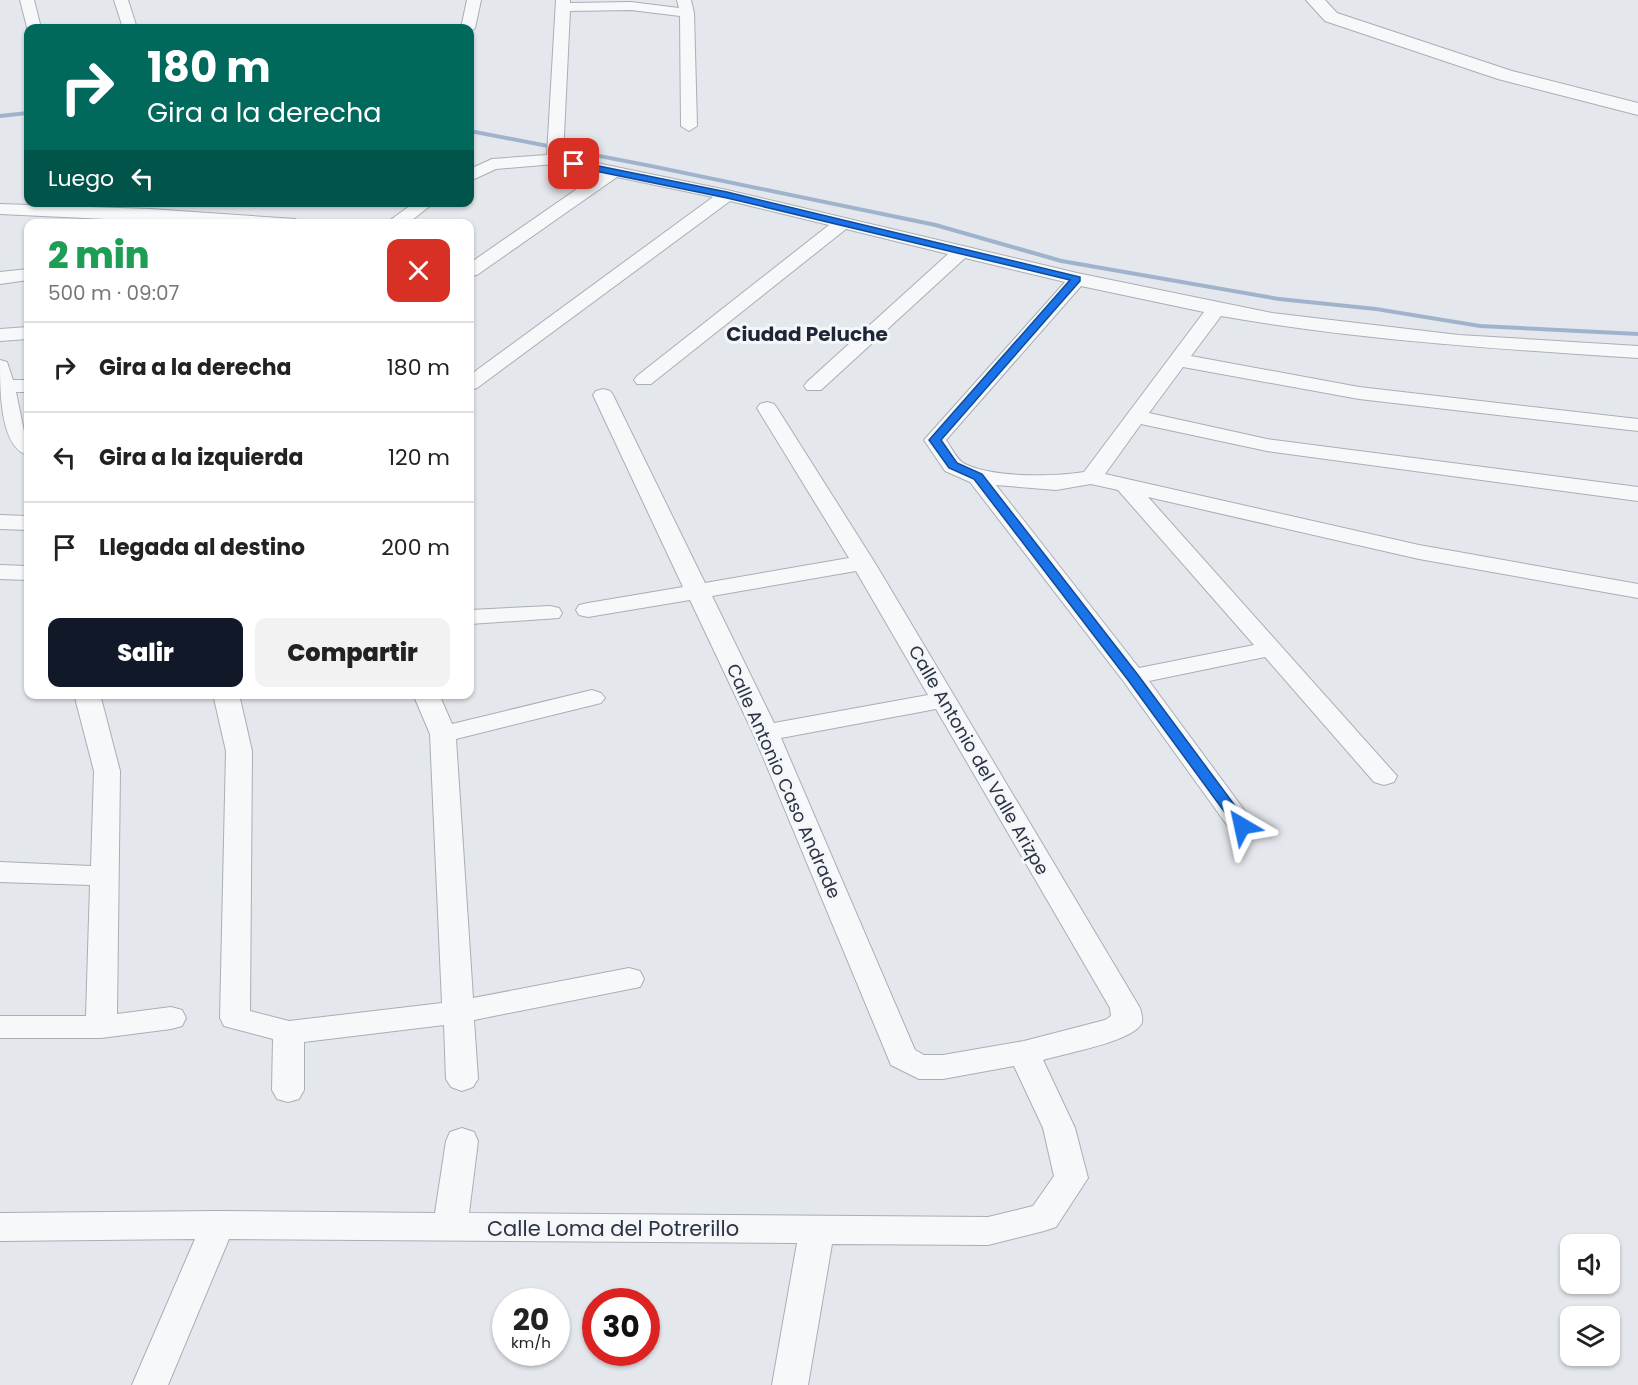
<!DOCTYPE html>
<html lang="es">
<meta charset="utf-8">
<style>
:root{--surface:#fff;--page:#f2f2f2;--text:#222;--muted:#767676;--line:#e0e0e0;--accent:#111827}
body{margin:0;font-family:Poppins,sans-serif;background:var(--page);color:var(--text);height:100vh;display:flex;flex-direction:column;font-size:22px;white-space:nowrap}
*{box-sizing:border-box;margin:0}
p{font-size:20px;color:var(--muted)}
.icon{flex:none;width:33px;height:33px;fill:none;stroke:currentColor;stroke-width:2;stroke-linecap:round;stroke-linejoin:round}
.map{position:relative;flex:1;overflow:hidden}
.sheet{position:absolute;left:24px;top:219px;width:450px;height:480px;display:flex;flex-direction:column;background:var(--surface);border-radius:12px;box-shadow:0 2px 4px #0004}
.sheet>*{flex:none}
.hud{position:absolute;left:24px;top:24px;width:450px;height:183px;border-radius:12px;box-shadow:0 2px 4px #0004;background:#00695c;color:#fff;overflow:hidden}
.tools{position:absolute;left:1560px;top:1234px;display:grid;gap:12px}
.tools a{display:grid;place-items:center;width:60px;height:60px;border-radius:12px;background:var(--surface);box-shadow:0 2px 4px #0004;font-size:30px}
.speed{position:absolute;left:492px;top:1288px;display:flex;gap:12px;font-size:30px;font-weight:700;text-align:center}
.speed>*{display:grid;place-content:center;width:78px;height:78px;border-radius:50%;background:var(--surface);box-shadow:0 2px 4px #0004;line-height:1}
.speed small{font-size:15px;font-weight:400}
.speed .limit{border:9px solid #d22;background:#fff;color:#111}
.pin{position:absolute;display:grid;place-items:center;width:51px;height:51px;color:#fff;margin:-26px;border-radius:12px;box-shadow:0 3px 9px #0006}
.me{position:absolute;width:66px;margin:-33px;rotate:324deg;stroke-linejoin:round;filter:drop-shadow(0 0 4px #0008)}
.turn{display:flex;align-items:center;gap:21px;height:126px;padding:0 24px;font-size:27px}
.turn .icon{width:78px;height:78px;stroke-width:2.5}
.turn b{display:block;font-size:42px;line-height:51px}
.then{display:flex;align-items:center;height:57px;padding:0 24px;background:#0003;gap:12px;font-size:22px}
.round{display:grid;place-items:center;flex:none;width:63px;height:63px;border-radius:12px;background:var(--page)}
.headline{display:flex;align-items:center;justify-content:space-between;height:102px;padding:0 24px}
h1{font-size:36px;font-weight:800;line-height:45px;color:#1e9e55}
.cta{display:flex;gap:12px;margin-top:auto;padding:12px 24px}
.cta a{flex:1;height:69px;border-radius:12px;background:var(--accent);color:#fff;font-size:24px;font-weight:800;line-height:69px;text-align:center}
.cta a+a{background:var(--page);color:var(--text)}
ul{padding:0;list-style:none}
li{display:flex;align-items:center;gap:18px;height:90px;padding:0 24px;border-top:2px solid var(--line)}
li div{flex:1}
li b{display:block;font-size:22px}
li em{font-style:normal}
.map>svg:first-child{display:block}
</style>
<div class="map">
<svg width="1638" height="1385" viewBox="0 0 1638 1385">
<rect width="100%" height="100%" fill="#e4e7ec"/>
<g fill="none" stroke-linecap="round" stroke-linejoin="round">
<g fill="#9fb4cc" fill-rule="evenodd">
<polygon points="28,111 28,115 0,118 0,114"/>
<polygon points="470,129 651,164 936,223 1062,259 1279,297 1376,307 1480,324 1638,332 1638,336 1480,328 1376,311 1279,301 1061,263 935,227 651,168 470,133"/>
</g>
<defs>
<g id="minor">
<polygon points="20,0 34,0 41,28 28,28 28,31"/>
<polygon points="114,0 128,0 137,28 123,28"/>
<polygon points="467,0 481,0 475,28 470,32 470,28 461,28"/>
<path d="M 556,0 L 570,0 L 570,3 L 631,2 L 679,8 L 677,0 L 691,0 L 694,13 L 697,126 L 689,131 L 681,126 L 680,16 L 631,10 L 570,11 L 563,156 L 727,190 L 1077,273 L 1272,313 L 1459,335 L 1638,346 L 1638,358 C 1498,349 1359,340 1221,316 L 1191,356 L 1359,387 L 1638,419 L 1638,431 L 1359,399 L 1183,367 L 1149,413 L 1267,439 L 1638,487 L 1638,501 L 1267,451 L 1141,424 L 1105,474 L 1419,545 L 1638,584 L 1638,598 L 1419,559 L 1148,497 L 1397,776 L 1394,782 L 1384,785 L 1374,782 L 1265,657 L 1149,681 L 1256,826 L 1252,832 L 1242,835 L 1232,832 L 1124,682 L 970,482 L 945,471 L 924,440 L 1065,282 L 965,258 L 821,390 L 807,390 L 804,386 L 807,382 L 948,254 L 846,229 L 651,384 L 637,384 L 634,380 L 637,376 L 829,225 L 730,201 L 477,388 L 470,390 L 470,375 L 713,197 L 617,177 L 477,275 L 470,276 L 470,263 L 600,173 L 555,164 L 496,169 L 470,181 L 470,169 L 492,159 L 547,155 ZM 1081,286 L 1204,312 L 1084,472 C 1052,477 991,478 963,463 C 956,458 951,447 946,440 ZM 1091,484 L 1118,490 L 1254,645 L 1139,668 L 996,485 L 1056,490 Z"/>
<polygon points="415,202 435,202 407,224 385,224"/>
<polygon points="0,204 150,209 295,219 304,224 211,224 0,214"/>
<polygon points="28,269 28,280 0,284 0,272"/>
<polygon points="28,327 28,339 0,341 0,329"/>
<path d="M 0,360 L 7,362 L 13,380 L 28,380 L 28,392 L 16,392 L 25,436 L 28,439 L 28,455 C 0,448 0,390 0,360 Z"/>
<path d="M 603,389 L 610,391 L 613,395 L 705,583 L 849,558 L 757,408 L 760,404 L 767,402 L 774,404 L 777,408 L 875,563 L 1140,1008 C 1141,1012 1143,1018 1142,1022 C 1137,1041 1062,1054 1043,1060 L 1075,1128 L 1088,1178 L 1056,1227 L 1044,1231 L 988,1245 L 832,1244 L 808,1385 L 772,1385 L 797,1243 L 229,1239 L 168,1385 L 132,1385 L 195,1239 L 0,1241 L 0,1213 L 218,1211 L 435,1213 L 446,1141 L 450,1132 L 462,1128 L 474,1132 L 478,1141 L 469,1213 L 988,1217 L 1033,1206 L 1054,1176 L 1043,1128 L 1014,1066 L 943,1079 L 919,1079 L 891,1065 L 753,733 L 690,600 L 588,617 L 579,615 L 576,610 L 579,605 L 588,603 L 683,587 L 593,395 L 596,391 ZM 856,571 L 928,695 L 774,723 L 712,596 ZM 936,709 L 1110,1008 L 1111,1016 L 1105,1020 L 1024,1041 L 943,1055 L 924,1055 L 915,1050 L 781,738 Z"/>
<polygon points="0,515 28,516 28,530 0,529"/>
<polygon points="0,565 28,566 28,580 0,579"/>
<polygon points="550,606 559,608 562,613 559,618 470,624 470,610"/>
<polygon points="592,690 601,693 605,698 601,703 456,739 473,998 629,968 640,971 644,979 640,987 474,1020 478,1079 473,1087 462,1091 451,1087 446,1079 444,1025 304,1042 304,1090 299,1099 288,1102 277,1099 272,1090 273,1039 224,1026 220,1018 226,751 213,694 239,694 252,751 250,1011 289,1021 442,1003 430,734 413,694 439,694 452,724"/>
<polygon points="74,694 100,694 120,771 117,1014 171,1007 182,1010 186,1018 182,1026 171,1029 101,1038 0,1038 0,1016 86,1016 90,885 0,882 0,862 91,866 94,771"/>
</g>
<polygon id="tertiary" points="1306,0 1325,0 1337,13 1512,71 1638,103 1638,115 1498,79 1325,21"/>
</defs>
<use href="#minor" stroke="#a9aeb7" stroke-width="2"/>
<use href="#tertiary" stroke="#a9aeb7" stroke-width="2"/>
<use href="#minor" fill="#f7f8fa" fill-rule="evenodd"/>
<use href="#tertiary" fill="#f7f8fa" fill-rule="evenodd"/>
</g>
<polygon fill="#1a73e8" stroke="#114b97" stroke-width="1.5" points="574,161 727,192 1080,277 1080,281 941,440 957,463 982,474 1138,675 1247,822 1249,826 1247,829 1237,829 1128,680 974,479 949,468 929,440 1070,280 727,198 571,166 569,164"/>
<g text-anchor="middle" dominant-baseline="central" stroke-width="6" stroke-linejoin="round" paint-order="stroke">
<g font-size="18" fill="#2b3445" stroke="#f4f6f9">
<text transform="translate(979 760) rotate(60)">Calle Antonio del Valle Arizpe</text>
<text transform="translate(784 781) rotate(66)">Calle Antonio Caso Andrade</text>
</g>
<g font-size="20" font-weight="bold" fill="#1d2536" stroke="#f4f6f9">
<text x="807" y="334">Ciudad Peluche</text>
</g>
<g font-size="21" fill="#2b3445" stroke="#f4f6f9">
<text x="613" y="1228">Calle Loma del Potrerillo</text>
</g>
</g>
</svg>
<div class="tools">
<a><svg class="icon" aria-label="sound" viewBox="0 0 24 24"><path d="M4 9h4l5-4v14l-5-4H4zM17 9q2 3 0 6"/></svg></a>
<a><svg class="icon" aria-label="layers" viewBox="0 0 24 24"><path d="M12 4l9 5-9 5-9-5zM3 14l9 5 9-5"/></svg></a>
</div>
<div class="speed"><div>20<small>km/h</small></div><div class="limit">30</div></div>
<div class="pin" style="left:574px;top:164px;background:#d93025"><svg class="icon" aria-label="arrive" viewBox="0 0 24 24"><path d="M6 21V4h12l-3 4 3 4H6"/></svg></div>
<svg class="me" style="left:1242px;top:826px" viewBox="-20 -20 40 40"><path d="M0-17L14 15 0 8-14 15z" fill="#1a73e8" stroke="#fff" stroke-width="4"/></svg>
<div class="hud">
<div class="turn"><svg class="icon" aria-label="right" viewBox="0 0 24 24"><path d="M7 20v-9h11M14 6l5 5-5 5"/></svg><div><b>180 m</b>Gira a la derecha</div></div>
<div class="then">Luego<svg class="icon" aria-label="left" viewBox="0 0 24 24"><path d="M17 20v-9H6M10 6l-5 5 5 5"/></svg></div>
</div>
<section class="sheet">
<div class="headline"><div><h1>2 min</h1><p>500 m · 09:07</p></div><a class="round" style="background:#d93025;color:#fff"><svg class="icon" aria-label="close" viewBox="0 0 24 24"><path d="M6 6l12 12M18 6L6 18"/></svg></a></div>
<ul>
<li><svg class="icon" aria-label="right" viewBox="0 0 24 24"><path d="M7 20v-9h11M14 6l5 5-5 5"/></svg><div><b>Gira a la derecha</b></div><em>180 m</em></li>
<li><svg class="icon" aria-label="left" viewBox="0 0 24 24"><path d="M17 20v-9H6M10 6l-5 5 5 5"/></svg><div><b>Gira a la izquierda</b></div><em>120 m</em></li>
<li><svg class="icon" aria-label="arrive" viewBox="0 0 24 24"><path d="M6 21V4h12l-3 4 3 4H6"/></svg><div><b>Llegada al destino</b></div><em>200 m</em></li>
</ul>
<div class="cta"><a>Salir</a><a>Compartir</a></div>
</section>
</div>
